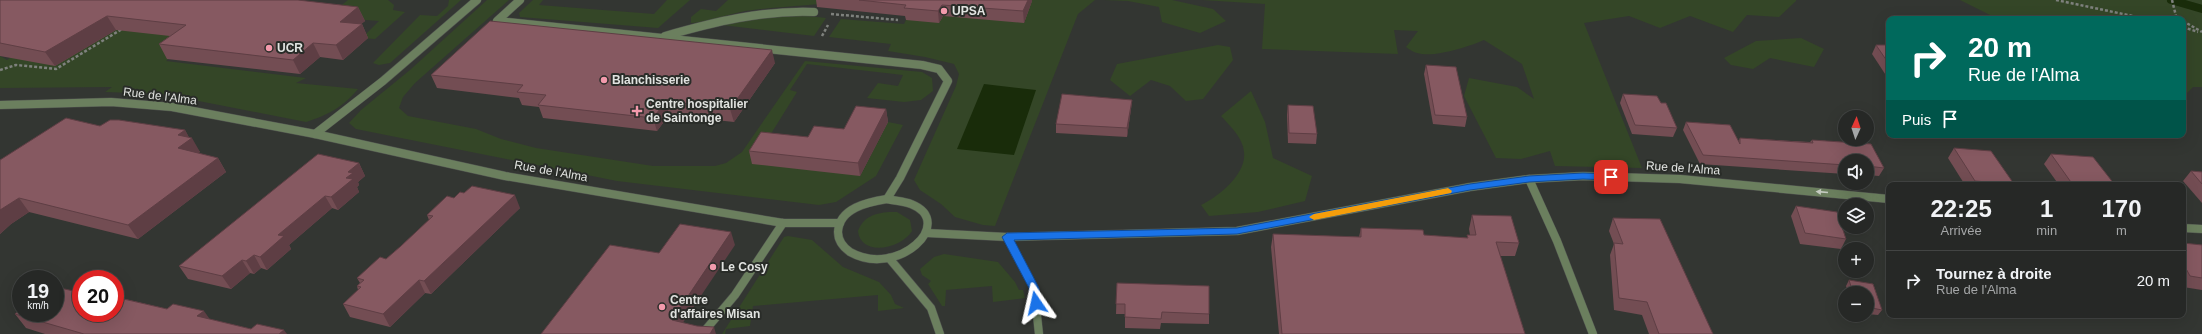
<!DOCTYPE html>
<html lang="fr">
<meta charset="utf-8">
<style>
:root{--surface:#262826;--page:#2e302e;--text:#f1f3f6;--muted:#a4a6a7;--line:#424443}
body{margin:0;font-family:Arial,sans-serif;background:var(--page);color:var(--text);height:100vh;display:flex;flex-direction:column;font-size:15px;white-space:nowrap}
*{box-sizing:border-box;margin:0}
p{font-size:13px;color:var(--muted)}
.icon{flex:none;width:22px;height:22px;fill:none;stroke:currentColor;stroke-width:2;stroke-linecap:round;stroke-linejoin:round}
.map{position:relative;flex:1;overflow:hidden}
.details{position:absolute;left:1886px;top:182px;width:300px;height:136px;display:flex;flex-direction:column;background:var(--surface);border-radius:8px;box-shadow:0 4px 16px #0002,0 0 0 1px var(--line)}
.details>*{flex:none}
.hud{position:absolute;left:1886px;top:16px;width:300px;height:122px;border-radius:8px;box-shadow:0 4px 16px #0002,0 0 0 1px var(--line);background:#00695c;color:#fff;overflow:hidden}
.needle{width:26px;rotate:3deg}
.controls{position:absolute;left:1838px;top:110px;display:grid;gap:8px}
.controls a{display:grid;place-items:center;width:36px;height:36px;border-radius:50%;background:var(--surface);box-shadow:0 4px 16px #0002,0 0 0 1px var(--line);font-size:20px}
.speed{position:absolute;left:12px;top:270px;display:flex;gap:8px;font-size:20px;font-weight:700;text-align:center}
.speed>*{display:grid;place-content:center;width:52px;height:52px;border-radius:50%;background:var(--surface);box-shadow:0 4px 16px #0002,0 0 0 1px var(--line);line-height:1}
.speed small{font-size:10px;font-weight:400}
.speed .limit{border:6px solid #d22;background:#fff;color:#111}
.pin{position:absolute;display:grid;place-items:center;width:34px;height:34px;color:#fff;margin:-17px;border-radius:8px;box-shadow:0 2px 6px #0006}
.me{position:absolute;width:44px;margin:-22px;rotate:349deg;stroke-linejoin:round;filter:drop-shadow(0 0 3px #0008)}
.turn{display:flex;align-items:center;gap:14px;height:84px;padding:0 16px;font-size:18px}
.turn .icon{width:52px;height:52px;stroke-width:2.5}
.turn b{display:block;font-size:28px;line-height:34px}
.then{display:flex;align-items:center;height:38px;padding:0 16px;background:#0003;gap:8px;font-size:15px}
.eta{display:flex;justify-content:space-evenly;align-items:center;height:68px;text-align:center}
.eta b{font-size:24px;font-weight:800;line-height:28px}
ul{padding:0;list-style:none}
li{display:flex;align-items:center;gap:12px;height:60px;padding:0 16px;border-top:1px solid var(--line)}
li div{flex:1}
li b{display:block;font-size:15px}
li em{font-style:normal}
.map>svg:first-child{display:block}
</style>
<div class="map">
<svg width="2202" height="334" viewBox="0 0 2202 334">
<rect width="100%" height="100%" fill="#333632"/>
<g fill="#344627">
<path d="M 90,0 L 194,39 L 166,61 L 306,78 L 296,83 L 358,89 C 343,107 328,115 306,122 L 163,94 L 105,92 L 112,87 L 0,88 L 0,56 L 7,60 Z"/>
<polygon points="348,0 388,0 394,5 393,10 405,12 375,39 362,38 379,21 327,17"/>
<polygon points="449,0 461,0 390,63 379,65 373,63 420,15 437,16 448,6"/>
<polygon points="487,0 509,0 415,83 403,97 399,108 408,116 476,129 501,139 536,148 653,166 715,166 726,163 742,152 805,61 922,72 932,78 933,91 921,100 904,102 867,98 878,83 898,86 903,75 807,64 790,90 797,92 764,145 860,176 888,122 903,125 876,176 836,202 819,205 617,181 356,129 349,123 361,110 410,70"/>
<polygon points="533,0 543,0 539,5 654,14 667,0 690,0 658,28 520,17 519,13"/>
<path d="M 728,0 L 849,0 C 815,6 780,6 745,11 C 727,14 709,23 691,23 L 691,17 L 701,9 L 716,11 Z"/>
<polygon points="884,0 1095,0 1078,14 995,226 983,225 955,217 941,204 920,190 914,180 956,86 959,74 954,64 925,57 888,51 891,44 829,37 841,19 904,24 908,16"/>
<polygon points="1104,0 1172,0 1213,9 1226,21 1200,33 1162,22 1159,7 1128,1"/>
<path d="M 1202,0 L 1796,0 L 1796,1 L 1779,17 L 1747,15 L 1733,32 L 1690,16 L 1660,28 L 1629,16 L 1584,23 L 1642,168 L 1555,166 L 1550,151 L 1521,159 L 1496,158 L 1464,96 L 1469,78 L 1517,87 L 1534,99 L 1522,64 L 1484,40 C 1468,47 1434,58 1417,53 C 1413,52 1409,49 1406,47 L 1418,31 L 1394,30 L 1398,54 L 1262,49 L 1265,4 Z"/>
<polygon points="1960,0 2202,0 2202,87 2193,87 2183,97 2183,19 1990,19 1990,15"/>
<polygon points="791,14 826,18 814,36 722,25 737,20"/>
<polygon points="1801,38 1824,49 1814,67 1770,58 1753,69 1731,65 1724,58 1756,41"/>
<polygon points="1218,45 1230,47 1233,60 1203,99 1186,101 1170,86 1151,80 1130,96 1110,80 1117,64"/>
<path d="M 1251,91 L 1265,122 L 1273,158 L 1312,176 L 1305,201 L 1258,212 L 1209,216 L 1201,205 C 1218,197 1247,174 1244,152 C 1243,138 1230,126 1221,116 Z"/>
<path d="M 889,212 L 897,212 L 910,220 L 912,231 C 902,248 861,258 858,231 C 863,217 875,213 889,212 Z"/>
<polygon points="788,236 812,240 843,267 879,282 891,295 895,304 904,308 878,311 878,295 753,306 750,326 726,329 725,334 722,334 784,237"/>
<polygon points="944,254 998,262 1015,282 1019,290 1023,290 1025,298 993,302 992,286 946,290 945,306 942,306 928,284 931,281 922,275 920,269 934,257"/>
</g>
<polygon fill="#192c0a" points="984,84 1036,90 1014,155 957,149"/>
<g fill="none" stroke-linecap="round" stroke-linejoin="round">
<polyline stroke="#192c0a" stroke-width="8" points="2171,0 2202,9"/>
<defs>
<g id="lane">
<polyline points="520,0 497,21 922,65 939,69 948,81 900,178 887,199"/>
<path d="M 665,36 C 714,22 762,10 814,12"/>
<polyline points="315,134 383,81 477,0"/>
<polyline points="1529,179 1557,241 1593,334"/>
<polyline points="1007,237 1034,288 1039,334"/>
<polyline points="889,258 931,308 940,334"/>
<polyline points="702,334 735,295 783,223"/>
</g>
<g id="street">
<polyline points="0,105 111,102 172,107 315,134 505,176 783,223 840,223"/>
<path d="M 887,199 C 895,201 904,201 911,204 C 957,222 898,279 850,252 C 843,247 838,241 838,232 C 839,208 868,202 887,199 Z"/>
<polyline points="2183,228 2202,229"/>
<polyline points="927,233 1007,237 1237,231 1470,187 1529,179 1583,176 1680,179 1889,199"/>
</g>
</defs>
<use href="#lane" stroke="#4f524e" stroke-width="9"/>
<use href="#street" stroke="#4f524e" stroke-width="9"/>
<g stroke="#7e817d" stroke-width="2.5" stroke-dasharray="3 2" stroke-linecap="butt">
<polyline points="2056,0 2147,19"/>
<polyline points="2172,0 2176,16 2180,19"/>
<polyline points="831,14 898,20"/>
<polyline points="2183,21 2202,32"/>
<polyline points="2183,27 2198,32"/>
<polyline points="822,36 828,25"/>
<polyline points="0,70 16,65 56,69 122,29"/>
</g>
<use href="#lane" stroke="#6b7f5e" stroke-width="8"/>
<use href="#street" stroke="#6b7f5e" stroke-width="8"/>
</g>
<g fill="#734d53">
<polygon points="0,0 358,7 365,21 361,24 362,24 368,38 343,60 320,57 300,74 167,59 159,44 170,36 116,30 55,66 0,56"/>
<polygon points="816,0 1032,0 1032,1 1024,23 943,16 939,23 906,20 905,16 817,7"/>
<polygon points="1876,45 1889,45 1889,80 1872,54"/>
<polygon points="775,63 734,122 669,115 657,131 543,118 539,107 522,105 519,98 437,88 431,75"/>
<polygon points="1426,65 1467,117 1465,127 1433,124 1424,74"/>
<polygon points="1623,94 1661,103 1677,128 1673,137 1632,134 1620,103"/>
<polygon points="1132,100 1131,109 1127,137 1056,133 1056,124"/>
<polygon points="1288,105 1317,134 1316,144 1288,143 1287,115"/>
<polygon points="886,109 888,122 860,176 752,164 749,151 844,129"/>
<polygon points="1686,122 1730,125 1738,142 1740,138 1810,142 1812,140 1871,144 1884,168 1879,176 1867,175 1867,161 1845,161 1845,174 1700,164 1683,130"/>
<polygon points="100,126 185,130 189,138 200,152 198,153 218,158 226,172 138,239 29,212 11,224 0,234 0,160"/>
<polygon points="1954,148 2014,184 2014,185 1965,185 1948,158"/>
<polygon points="2051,154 2115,185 2059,185 2044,164"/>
<polygon points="359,163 365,176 358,182 359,185 357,187 359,192 338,210 332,208 289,245 291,249 267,270 261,268 254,274 250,273 231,289 188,279 179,266"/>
<polygon points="2191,171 2202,172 2202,203 2183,181"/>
<polygon points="454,198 520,208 431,294 425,293 390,327 350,317 343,304 358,290 357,286 360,283 357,278 386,259 401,246 429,220 427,215"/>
<polygon points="1796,206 1846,239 1841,249 1800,244 1791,216"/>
<polygon points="1472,215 1519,243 1515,256 1500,256 1525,334 1279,334 1271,247 1273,234 1359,237 1361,228 1424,235 1467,238 1467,235 1470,235 1469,229"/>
<polygon points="1613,218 1713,334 1649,334 1642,315 1614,310 1610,255 1614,244 1609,231"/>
<polygon points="2183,243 2202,245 2202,290 2183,287"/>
<polygon points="1849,280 1873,284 1882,310 1878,315 1867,314 1867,293 1848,293 1846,286"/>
<polygon points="1117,283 1209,314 1209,324 1161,323 1160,329 1125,328 1125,314 1116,314"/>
<polygon points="74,291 125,299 251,329 287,334 45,334 26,328 15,314"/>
</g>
<g fill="#5e3e44">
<polygon points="1028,0 1032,0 1032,1 1024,23 1023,11"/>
<polygon points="942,5 943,16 939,23 938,11"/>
<polygon points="358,7 365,21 346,36 340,22"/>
<polygon points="107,16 116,30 55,66 45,52"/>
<polygon points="362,24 368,38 343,60 336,45"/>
<polygon points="313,43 320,57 300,74 293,60"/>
<polygon points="772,50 775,63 734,122 730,109"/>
<polygon points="1132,100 1131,109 1127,137 1127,128"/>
<polygon points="666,101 669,115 657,131 653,118"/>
<polygon points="886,109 888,122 860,176 858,163"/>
<polygon points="185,130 190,139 192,138 200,152 186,162 178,148 178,135"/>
<polygon points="218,158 226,172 138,239 128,225"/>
<polygon points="359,163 365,176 358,182 359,185 357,187 359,192 338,210 331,197 346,178 348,172"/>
<polygon points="515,195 520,208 431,294 424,281"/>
<polygon points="325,196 332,208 289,245 291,249 267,270 260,257 278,235"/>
<polygon points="19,198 29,212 11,224 0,234 0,210"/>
<polygon points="731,232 735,245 676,333 672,320"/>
<polygon points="254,255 261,268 254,274 246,261"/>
<polygon points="242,260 250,273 231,289 222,276"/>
<polygon points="419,280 425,293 390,327 383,314"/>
<polygon points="119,290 129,305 115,301 115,293"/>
<polygon points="204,311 214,325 197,316"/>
<polygon points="714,327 716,334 710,334"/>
<polygon points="284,330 287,334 279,334"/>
</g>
<g fill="#865961" stroke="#5e3e44">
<polygon points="0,0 298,0 358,7 340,22 362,24 336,45 313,43 293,60 159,44 186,25 107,16 45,52 0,43"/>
<polygon points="859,0 1028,0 1023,11 942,5 938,11 904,8 906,5"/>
<polygon points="490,21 772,50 730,109 666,101 653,118 538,105 546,95 517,92 523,85 431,75"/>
<polygon points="1876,45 1889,45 1889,64"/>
<polygon points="1426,65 1456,67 1467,117 1435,115"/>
<polygon points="1062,94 1132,100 1127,128 1056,124"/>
<polygon points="1623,94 1657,96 1661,103 1666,103 1677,128 1635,125"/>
<polygon points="1288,105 1313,106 1317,134 1289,133"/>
<polygon points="856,106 886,109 858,163 749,151 761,132 808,137 814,126 844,129"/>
<polygon points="66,118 100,126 110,120 119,120 185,130 178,135 192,138 178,148 218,158 128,225 19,198 0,210 0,160"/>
<polygon points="1686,122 1730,125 1740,144 1740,138 1813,143 1812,140 1871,144 1884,168 1867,166 1867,161 1845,161 1845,165 1703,155"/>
<polygon points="1954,148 1991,151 2014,184 1975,181"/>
<polygon points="318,154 359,163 348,172 353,173 346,178 353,179 331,197 325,196 278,235 284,236 260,257 254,255 246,261 242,260 222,276 179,266"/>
<polygon points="2051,154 2093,157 2115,185 2073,185"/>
<polygon points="2191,171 2202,172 2202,184"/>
<polygon points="472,186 515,195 424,281 419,280 383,314 343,304 361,287 357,286 364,280 357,278 380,257 386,259 401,246 433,216 427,215 447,196 454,198 460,192 464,193"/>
<polygon points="1796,206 1837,212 1846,239 1805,233"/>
<polygon points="1472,215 1511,216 1519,243 1496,242 1525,334 1282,334 1273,234 1361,237 1361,228 1423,230 1424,235 1468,238 1467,235 1476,235"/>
<polygon points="1613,218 1660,219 1713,334 1659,334 1647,302 1619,298 1614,243 1623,244"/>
<polygon points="680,224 731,232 672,320 697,326 714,327 710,334 541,334 610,245 659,253"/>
<polygon points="2183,243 2202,245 2202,278 2190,276 2183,263"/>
<polygon points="1849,280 1873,284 1882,310 1867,307 1867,293 1853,293"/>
<polygon points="1117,283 1209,286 1209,314 1162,312 1161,319 1125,317 1125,304 1116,304"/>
<polygon points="55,287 74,291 78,288 81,288 81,313 115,313 115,297 167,309 173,304 204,311 197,316 251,329 257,324 284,330 279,334 84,334 15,314 21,309 21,313 55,313"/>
<polygon points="115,289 119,290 115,293"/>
</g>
<defs><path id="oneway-solid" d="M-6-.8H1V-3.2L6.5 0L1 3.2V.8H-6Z"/></defs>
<use fill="#c4cac0" href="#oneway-solid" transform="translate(1822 192) rotate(-175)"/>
<polygon fill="#1a73e8" stroke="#114b97" points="1583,173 1611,174 1615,177 1611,180 1583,179 1529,182 1470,190 1237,234 1014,240 1039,288 1041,303 1036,307 1031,303 1029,288 1002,237 1007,233 1237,228 1470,184 1529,176"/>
<polygon fill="#f59e0b" points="1448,188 1452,191 1451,193 1314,220 1309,217 1314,214"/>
<g fill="#f39aac" stroke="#292c28" stroke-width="1.5">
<circle cx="944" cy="11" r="4"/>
<circle cx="269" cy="48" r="4"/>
<circle cx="604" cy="80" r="4"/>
<path d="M635 105h4v4h4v4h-4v4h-4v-4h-4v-4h4z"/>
<circle cx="713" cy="267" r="4"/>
<circle cx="662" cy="307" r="4"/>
</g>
<g text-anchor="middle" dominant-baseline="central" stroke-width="4" stroke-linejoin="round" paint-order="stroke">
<g font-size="12" font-weight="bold" fill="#e1e3e0" stroke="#292c28" text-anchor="start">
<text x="952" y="11">UPSA</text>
<text x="277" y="48">UCR</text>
<text x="612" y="80">Blanchisserie</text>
<text x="646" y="104">Centre hospitalier<tspan x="646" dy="14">de Saintonge</tspan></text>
<text x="721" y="267">Le Cosy</text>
<text x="670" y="300">Centre<tspan x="670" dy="14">d'affaires Misan</tspan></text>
</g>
<g font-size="12" fill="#e1e3e0" stroke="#292c28">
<text transform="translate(160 96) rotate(7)">Rue de l'Alma</text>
<text transform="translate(1683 168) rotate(4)">Rue de l'Alma</text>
<text transform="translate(551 171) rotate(10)">Rue de l'Alma</text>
</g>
</g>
</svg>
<div class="controls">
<a><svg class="needle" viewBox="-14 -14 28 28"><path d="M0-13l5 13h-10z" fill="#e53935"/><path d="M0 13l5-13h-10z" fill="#a4a6a7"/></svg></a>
<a><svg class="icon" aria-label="sound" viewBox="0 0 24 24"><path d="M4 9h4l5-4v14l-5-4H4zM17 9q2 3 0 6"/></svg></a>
<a><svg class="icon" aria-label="layers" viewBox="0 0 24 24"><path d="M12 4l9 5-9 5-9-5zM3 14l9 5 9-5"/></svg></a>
<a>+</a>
<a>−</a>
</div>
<div class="speed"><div>19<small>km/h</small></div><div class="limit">20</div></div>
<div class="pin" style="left:1611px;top:177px;background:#d93025"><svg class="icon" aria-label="arrive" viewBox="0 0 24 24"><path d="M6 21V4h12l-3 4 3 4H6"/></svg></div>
<svg class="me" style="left:1036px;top:303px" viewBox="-20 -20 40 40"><path d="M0-17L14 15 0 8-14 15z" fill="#1a73e8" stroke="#fff" stroke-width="4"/></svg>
<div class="hud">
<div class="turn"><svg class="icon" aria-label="right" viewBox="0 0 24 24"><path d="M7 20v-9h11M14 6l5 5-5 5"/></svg><div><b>20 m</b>Rue de l'Alma</div></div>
<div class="then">Puis<svg class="icon" aria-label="arrive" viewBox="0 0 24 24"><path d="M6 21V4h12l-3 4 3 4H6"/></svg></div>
</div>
<section class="details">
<div class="eta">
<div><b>22:25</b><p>Arrivée</p></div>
<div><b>1</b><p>min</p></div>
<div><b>170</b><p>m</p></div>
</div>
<ul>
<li><svg class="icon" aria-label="right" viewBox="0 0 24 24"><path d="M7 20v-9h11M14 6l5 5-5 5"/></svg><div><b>Tournez à droite</b><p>Rue de l'Alma</p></div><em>20 m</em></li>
</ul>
</section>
</div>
